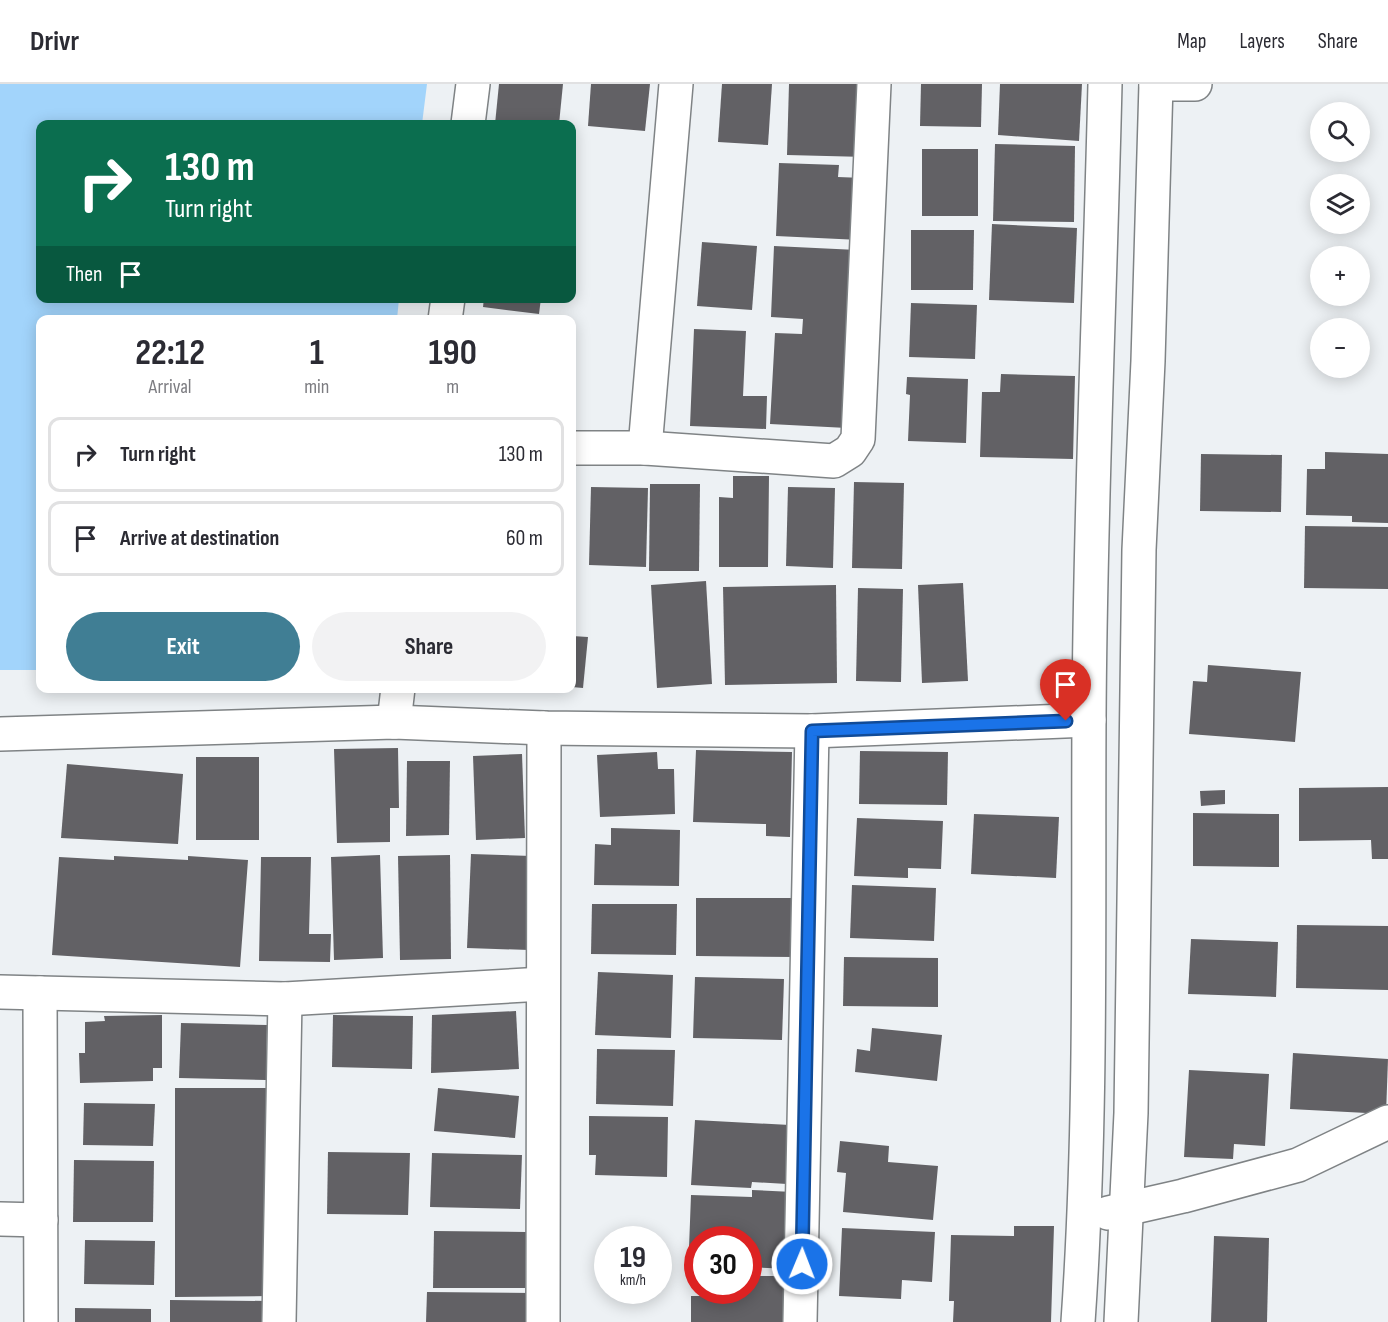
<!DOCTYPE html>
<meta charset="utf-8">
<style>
:root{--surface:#fff;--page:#f2f2f3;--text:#2b2b33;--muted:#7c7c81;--line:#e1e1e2;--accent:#407e94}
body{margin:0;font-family:"Sofia Sans Condensed",sans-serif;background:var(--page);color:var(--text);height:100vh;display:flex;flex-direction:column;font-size:22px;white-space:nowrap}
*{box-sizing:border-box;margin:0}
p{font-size:20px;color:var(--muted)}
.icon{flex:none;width:33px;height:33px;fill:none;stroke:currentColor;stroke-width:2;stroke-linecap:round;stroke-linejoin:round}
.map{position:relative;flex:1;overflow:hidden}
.sheet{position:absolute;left:36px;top:231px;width:540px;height:378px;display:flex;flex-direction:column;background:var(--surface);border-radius:12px;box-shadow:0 3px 15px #0003}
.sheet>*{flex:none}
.guide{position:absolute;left:36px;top:36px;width:540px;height:183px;border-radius:12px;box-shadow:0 3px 15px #0003;background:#0b6e4f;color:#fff;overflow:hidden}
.buttons{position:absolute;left:1310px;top:18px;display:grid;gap:12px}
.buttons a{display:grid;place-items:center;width:60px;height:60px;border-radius:50%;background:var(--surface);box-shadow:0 3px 15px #0003;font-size:30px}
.speed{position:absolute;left:594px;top:1142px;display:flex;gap:12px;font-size:30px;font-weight:700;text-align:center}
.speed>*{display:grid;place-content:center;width:78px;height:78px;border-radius:50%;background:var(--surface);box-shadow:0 3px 15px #0003;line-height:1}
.speed small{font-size:15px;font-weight:400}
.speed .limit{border:9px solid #d22;background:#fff;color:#111}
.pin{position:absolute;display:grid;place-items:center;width:51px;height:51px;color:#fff;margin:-62px -26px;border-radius:50% 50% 50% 0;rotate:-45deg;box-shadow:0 0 6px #0007}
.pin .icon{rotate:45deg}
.me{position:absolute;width:66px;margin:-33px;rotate:1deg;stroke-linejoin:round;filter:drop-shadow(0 0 4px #0008)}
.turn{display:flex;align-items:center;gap:21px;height:126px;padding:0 30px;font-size:27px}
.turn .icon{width:78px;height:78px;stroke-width:2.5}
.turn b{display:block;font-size:42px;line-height:51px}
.then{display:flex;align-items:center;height:57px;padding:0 30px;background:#0003;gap:12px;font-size:22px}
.eta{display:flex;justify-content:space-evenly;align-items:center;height:102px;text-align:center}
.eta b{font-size:36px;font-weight:700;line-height:42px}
.action{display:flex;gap:12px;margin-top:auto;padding:12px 30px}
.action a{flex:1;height:69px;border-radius:36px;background:var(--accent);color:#fff;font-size:24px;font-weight:700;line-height:69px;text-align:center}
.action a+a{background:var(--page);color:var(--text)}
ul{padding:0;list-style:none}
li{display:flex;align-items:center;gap:18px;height:75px;margin:0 12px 9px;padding:0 18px;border:3px solid var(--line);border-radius:12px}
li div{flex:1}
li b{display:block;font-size:22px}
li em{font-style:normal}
header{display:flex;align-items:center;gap:36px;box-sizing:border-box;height:84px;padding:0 30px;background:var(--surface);border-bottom:2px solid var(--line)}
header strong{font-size:28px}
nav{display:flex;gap:33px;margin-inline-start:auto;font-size:21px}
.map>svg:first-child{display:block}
</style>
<header>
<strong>Drivr</strong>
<nav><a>Map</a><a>Layers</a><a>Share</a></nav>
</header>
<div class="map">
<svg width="1388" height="1238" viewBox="0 0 1388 1238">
<rect width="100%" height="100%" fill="#edf1f4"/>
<polygon fill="#a2d4fb" points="0,0 427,0 422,40 40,40 40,214 399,215 397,235 40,236 40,586 0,586"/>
<g fill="#626165">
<polygon points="499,0 563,0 559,40 495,40"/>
<polygon points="591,0 650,0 645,47 588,42"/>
<polygon points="722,0 772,0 768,61 718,58"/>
<polygon points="789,0 868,0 866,73 787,71"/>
<polygon points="921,0 982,0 981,43 920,42"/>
<polygon points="1000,0 1082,0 1079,57 998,51"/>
<polygon points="995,60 1075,62 1074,138 993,137"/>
<rect x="922" y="65" width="56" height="67"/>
<polygon points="779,79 839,81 838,93 863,94 860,156 776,152"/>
<polygon points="992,140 1077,144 1074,219 989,216"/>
<polygon points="911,146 974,146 973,206 911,206"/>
<polygon points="702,158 757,162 752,226 697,222"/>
<polygon points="774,162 857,166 847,344 770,340 775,249 802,250 803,235 771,233"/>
<polygon points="484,214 541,214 539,230 483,223"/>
<polygon points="911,219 977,221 975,275 909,273"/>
<polygon points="694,245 746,247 743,312 767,312 766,345 690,342"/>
<polygon points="1001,290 1075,292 1073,375 980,373 982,308 1000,308"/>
<polygon points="907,293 968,295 966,359 908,357 910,311 906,310"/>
<polygon points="1325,368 1388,370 1388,439 1352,438 1352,432 1306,431 1307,385 1325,385"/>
<polygon points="1201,370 1282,371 1281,428 1200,427"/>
<polygon points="733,392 769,392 768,483 719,483 719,413 733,414"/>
<polygon points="854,398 904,399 902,485 852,484"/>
<polygon points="650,400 700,400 699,487 649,487"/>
<polygon points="591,403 648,404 646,483 589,481"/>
<polygon points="788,403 835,404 833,484 786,482"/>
<polygon points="1305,442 1388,443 1388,505 1304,504"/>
<polygon points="706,497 712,600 657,604 651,501"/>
<polygon points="963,499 968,597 922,599 918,501"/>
<polygon points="572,501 576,501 573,543 572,543"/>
<polygon points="836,501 837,599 725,601 723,503"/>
<polygon points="858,504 903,505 901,598 856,597"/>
<polygon points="572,552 588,553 583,604 572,603"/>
<polygon points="1208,581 1301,588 1295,658 1189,650 1193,597 1207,598"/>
<polygon points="398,664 399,724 390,724 390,758 337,759 334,665"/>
<polygon points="696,666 792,668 790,753 766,752 766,740 693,738"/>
<polygon points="860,667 948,668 947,721 859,720"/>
<polygon points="657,668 658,685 674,685 675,730 600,733 597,671"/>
<polygon points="522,670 525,754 476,756 473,672"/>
<rect x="196" y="673" width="63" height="83"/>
<polygon points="407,677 450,677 449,751 406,752"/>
<polygon points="67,680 183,690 178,760 61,754"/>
<polygon points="1388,703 1388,775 1372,775 1371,756 1299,757 1299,704"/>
<polygon points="1225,706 1225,720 1201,722 1200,707"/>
<polygon points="1193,729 1279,730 1279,783 1193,782"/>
<polygon points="974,730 1059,733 1056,794 971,790"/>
<polygon points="857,734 943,737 941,785 908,784 908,794 854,792"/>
<polygon points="611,744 680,746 679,802 594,801 595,760 611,761"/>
<polygon points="471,770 532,772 529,866 467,864"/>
<polygon points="380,771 383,874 334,876 331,773"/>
<polygon points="450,771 451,875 400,876 398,772"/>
<polygon points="114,772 188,776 188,772 248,776 240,883 52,871 59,773 114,776"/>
<polygon points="261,773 311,773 309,850 331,850 330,878 259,877"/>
<polygon points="852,801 936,804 934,857 850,854"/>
<polygon points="696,814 794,814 794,873 696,872"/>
<polygon points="592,820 677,820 676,871 591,870"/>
<polygon points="1297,841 1388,842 1388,906 1296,904"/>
<polygon points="1191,855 1278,858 1276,913 1188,910"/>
<polygon points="844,873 938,874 938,923 843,922"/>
<polygon points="598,888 673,891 671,954 595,951"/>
<polygon points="695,893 784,895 782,956 693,954"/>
<polygon points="516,927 519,985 431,989 432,931"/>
<polygon points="162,931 162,984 153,984 153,997 80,999 79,969 85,969 85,938 105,937 104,932"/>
<polygon points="333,931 413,932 412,985 332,983"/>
<polygon points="181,939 267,941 266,996 179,994"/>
<polygon points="872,944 942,951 937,997 855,988 857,965 870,967"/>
<polygon points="597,965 675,966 673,1022 596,1020"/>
<polygon points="1293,969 1388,975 1386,1030 1290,1025"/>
<polygon points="1189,986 1269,990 1265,1062 1234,1060 1233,1075 1184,1073"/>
<polygon points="175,1004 269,1004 270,1212 175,1213"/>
<polygon points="438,1004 519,1012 515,1054 434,1047"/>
<polygon points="84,1019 155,1020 153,1062 83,1061"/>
<polygon points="589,1032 668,1033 667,1093 595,1091 596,1071 589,1071"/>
<polygon points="695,1036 790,1041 787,1100 752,1098 751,1104 691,1101"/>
<polygon points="840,1057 889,1062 888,1078 938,1082 933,1136 843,1128 846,1089 837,1088"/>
<polygon points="328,1068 410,1069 408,1131 327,1130"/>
<polygon points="432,1069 522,1071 520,1125 430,1123"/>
<polygon points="74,1076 154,1077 153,1138 73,1138"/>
<polygon points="752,1106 793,1108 790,1185 748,1183 748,1155 698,1155 698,1165 689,1164 691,1111 752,1113"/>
<polygon points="1014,1142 1054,1142 1051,1238 953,1238 954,1217 949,1217 951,1151 1014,1152"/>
<polygon points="842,1144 935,1148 932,1198 902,1196 901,1215 839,1212"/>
<polygon points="434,1147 526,1148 525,1204 433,1204"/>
<polygon points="1214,1152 1269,1154 1267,1238 1211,1238"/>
<polygon points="85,1156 155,1157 154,1201 84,1200"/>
<polygon points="748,1192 786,1192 785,1238 691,1238 691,1212 712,1212 712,1206 748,1206"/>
<polygon points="427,1208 533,1209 532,1238 426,1238"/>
<polygon points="170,1216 267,1217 267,1238 170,1238"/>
<polygon points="75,1224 151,1225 151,1238 75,1238"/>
</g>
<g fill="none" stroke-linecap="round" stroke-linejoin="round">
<defs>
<g id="minor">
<polyline points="1156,0 1195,0"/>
<polyline points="468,40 473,0"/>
<polyline points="445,236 448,214"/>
<polyline points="572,364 645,364 834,377 850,367 858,355 874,0"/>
<polyline points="645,364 676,0"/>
<polyline points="394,638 398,604"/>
<polyline points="0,650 394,638 544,644 812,647 1089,636"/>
<polyline points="0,908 285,915 543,900"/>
<polyline points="40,909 41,1238"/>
<polyline points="1108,1129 1183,1112 1298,1081 1388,1038"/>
<polyline points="0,1135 41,1136"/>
<polyline points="279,1238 285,915"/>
<polyline points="543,1238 544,644"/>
<polyline points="800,1238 812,647"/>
<path d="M 1078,1238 C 1092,1037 1088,836 1089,635 C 1090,423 1100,212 1105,0"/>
<polyline points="1121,1238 1131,1029 1139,466 1148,277 1156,0"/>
</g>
</defs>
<use href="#minor" stroke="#7f8385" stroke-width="36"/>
<use href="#minor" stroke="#fff" stroke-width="33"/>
</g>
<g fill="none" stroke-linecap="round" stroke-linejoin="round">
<defs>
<polyline id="route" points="802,1180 812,647 1066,637"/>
</defs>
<use href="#route" stroke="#114b97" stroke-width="15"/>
<use href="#route" stroke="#1a73e8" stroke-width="10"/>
</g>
</svg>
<div class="buttons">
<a><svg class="icon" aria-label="search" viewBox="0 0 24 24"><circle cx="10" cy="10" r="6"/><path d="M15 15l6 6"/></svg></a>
<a><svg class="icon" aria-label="layers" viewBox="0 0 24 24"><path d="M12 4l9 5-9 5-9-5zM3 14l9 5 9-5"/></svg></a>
<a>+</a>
<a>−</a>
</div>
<div class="speed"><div>19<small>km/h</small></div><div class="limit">30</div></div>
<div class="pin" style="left:1066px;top:637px;background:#d93025"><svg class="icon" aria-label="arrive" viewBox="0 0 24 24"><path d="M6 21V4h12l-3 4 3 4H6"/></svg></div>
<svg class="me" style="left:802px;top:1180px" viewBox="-20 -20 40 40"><circle r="17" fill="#1a73e8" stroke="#fff" stroke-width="3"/><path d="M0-11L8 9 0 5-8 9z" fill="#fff"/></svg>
<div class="guide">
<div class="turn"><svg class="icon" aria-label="right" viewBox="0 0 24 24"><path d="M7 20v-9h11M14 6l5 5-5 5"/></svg><div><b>130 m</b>Turn right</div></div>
<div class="then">Then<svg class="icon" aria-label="arrive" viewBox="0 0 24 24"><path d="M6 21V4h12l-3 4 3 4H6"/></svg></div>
</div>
<section class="sheet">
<div class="eta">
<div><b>22:12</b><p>Arrival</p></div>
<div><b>1</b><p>min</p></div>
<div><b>190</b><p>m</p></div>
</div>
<ul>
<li><svg class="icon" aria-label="right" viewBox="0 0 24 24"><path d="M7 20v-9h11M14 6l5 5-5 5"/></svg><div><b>Turn right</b></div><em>130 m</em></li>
<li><svg class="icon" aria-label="arrive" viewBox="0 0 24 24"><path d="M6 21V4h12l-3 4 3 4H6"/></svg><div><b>Arrive at destination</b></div><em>60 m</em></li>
</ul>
<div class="action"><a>Exit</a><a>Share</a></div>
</section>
</div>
